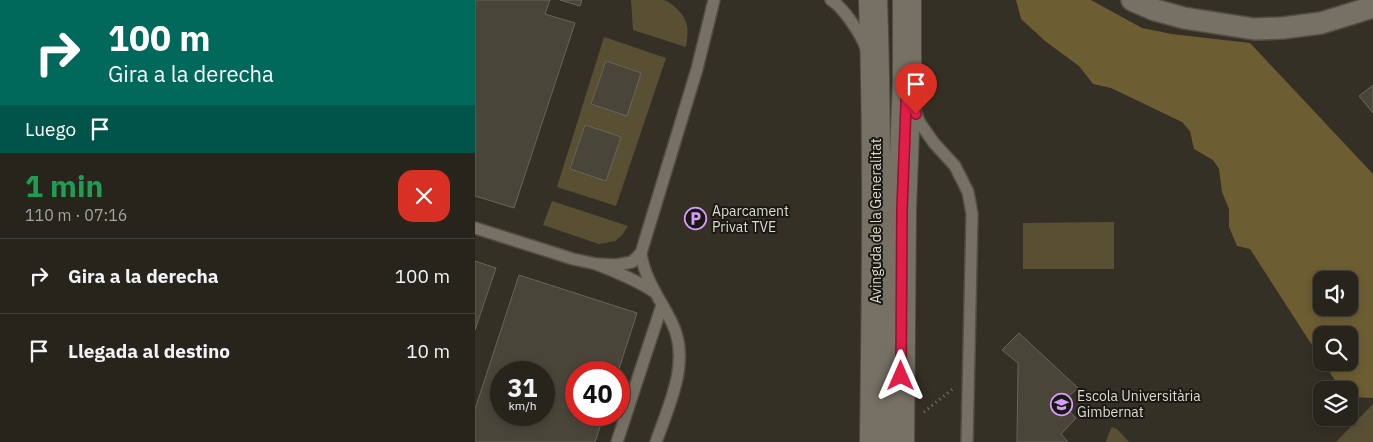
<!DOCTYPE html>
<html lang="es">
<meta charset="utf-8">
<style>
:root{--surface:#27241c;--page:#2f2c25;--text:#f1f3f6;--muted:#a4a4a3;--line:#43413b}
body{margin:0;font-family:"IBM Plex Sans",sans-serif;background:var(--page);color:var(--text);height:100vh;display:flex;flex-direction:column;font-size:19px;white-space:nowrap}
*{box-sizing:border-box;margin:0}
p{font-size:16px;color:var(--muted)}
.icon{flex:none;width:28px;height:28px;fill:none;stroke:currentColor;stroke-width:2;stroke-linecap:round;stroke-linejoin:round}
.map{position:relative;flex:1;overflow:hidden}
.drawer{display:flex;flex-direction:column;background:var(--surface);width:475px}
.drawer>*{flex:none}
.guide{background:#00695c;color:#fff;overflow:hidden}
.buttons{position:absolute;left:838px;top:271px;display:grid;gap:10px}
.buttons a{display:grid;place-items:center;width:45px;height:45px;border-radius:10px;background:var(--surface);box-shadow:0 2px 8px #0003,0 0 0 1px var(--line);font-size:25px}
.speed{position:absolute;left:15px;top:361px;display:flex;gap:10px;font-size:25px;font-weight:700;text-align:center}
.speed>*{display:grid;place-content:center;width:65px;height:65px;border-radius:50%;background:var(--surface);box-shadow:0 2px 8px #0003,0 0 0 1px var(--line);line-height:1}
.speed small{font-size:12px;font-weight:400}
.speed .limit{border:8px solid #d22;background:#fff;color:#111}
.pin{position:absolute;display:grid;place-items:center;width:42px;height:42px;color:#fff;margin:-51px -21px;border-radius:50% 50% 50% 0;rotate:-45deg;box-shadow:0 0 5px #0007}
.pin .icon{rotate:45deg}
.me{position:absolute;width:55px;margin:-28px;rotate:0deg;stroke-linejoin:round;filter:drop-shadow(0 0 4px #0008)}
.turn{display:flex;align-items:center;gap:18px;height:105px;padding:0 25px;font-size:22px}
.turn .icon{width:65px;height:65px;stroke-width:2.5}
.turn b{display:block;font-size:35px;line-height:42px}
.then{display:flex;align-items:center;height:48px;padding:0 25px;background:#0003;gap:10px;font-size:19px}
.round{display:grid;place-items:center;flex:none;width:52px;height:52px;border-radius:15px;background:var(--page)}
.overview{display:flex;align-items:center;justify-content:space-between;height:85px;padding:0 25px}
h1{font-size:30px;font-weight:700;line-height:38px;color:#1e9e55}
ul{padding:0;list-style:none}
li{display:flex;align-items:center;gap:15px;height:75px;padding:0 25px;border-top:1px solid var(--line)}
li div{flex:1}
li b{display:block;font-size:19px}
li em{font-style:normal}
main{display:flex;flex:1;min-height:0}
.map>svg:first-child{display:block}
</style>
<main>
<section class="drawer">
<div class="guide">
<div class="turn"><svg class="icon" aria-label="right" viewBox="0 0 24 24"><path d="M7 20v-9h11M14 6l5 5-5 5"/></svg><div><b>100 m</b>Gira a la derecha</div></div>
<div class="then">Luego<svg class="icon" aria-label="arrive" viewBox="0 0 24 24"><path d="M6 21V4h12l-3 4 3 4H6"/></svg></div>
</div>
<div class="overview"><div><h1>1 min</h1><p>110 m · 07:16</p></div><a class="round" style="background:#d93025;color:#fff"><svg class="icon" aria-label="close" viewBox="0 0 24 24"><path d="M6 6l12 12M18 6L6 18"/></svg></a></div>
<ul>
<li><svg class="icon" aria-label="right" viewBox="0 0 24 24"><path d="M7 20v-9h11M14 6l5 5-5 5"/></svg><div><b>Gira a la derecha</b></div><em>100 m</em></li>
<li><svg class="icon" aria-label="arrive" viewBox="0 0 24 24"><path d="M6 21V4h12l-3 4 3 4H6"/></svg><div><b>Llegada al destino</b></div><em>10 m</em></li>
</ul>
</section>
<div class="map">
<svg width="898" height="442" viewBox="0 0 898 442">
<rect width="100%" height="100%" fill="#343025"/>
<g fill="#595034">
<path d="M 156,0 C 166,0 178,0 188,0 C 193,1 197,4 201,8 C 214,20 214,30 211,47 L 158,30 Z"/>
<polygon points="129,37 191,58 141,206 82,187"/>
<polygon points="77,201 153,226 147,235 140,241 124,244 68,225"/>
<polygon points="639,222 639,269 548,269 548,223"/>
<polygon points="898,404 898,442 861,442"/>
<polygon points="637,427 642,429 654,442 631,442 634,433"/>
</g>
<path fill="#6c5d32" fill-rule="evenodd" d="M 541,0 L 616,0 L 667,28 L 697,34 L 775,43 L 898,174 L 898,398 L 874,397 L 874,390 L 866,390 L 849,363 L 874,362 L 874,335 L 846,335 L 846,359 L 775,249 L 762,246 L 754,227 L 754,209 L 747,192 L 744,169 L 738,160 L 719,149 L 715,131 L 707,122 L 636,88 L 618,84 L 604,66 L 570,41 L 546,19 ZM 846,280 L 874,280 L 874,308 L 846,308 Z"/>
<g fill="#494539" stroke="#696457" fill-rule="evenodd">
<polygon points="0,0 75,0 70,14 100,23 39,208 0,196"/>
<polygon points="85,0 107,0 105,6"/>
<polygon points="131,61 166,73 152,116 116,104"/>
<polygon points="898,85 898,113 884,96"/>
<polygon points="110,125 146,137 131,181 95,169"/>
<polygon points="0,261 21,268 0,330"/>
<path d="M 44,275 L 162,313 L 143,372 L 101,372 L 101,415 L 129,415 L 120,442 L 0,442 L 0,409 ZM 26,372 L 69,372 L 69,415 L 26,415 Z"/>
<polygon points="544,333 603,388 586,403 601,418 586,434 593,442 542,442 543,363 527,350"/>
</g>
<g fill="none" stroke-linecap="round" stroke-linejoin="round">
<defs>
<g id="lane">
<path d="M 356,0 C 368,7 386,34 391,48"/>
<polyline points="439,109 445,123 459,143 480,166 493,192 497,214 492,442"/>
<polyline points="0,228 98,259 121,264"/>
<path d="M 166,253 C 169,279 186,300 197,323 C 216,361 194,405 181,442"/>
<path d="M 180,292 C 161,280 142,272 121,264 L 141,265 L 157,262 L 166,253 L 222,69 L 239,0"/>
<polyline points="142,442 187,305"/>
</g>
<polyline id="street" points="657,0 680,10 709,18 779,29 808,28 846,23 898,7"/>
<g id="secondary">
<path d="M 398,0 C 403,147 401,295 399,442"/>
<polyline points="425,442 427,209 432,80 432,0"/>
</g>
</defs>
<use href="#lane" stroke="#524e44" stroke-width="14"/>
<use href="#street" stroke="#524e44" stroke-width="24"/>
<use href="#secondary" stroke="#524e44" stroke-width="30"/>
<polyline stroke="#7c7970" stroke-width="3" stroke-dasharray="1 4" stroke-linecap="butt" points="449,412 479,388"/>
<use href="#lane" stroke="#767164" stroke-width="11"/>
<use href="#street" stroke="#767164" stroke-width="21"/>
<use href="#secondary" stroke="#767164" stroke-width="28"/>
</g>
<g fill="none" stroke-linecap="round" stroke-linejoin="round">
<defs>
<polyline id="route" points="426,376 427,209 432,80 437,104 441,114"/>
</defs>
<use href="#route" stroke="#92132f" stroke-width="12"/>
<use href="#route" stroke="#e11d48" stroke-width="9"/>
</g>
<defs>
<symbol id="parking-ring" viewBox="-11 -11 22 22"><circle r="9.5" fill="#1a1813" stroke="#d59cfb" stroke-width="1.5"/><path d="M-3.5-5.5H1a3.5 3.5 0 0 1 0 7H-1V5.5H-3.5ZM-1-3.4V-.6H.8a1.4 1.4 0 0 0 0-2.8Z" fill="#d59cfb"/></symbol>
<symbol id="university-ring" viewBox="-11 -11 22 22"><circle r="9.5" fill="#1a1813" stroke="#d59cfb" stroke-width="1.5"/><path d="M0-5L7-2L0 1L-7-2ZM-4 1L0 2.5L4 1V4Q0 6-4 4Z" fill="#d59cfb"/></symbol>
</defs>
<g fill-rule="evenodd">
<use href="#parking-ring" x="208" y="206" width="25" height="25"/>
<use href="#university-ring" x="574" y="392" width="25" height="25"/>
</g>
<g text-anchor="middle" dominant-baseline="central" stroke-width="4" stroke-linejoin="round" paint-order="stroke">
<g font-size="14" fill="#dddad3" stroke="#1a1813" text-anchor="start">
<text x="237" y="211">Aparcament<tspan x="237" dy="16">Privat TVE</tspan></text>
<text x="602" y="396">Escola Universitària<tspan x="602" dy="16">Gimbernat</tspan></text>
</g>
<g font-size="14" fill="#dddad3" stroke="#1a1813">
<text transform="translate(401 221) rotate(-90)">Avinguda de la Generalitat</text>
</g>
</g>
</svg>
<div class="buttons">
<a><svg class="icon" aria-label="sound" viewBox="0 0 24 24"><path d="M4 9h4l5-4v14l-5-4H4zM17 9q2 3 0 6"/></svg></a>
<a><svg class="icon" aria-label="search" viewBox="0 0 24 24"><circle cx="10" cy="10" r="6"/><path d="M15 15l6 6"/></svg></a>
<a><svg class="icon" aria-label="layers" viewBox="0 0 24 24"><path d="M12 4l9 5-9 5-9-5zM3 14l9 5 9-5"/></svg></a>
</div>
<div class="speed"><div>31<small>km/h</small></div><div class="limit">40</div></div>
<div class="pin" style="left:441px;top:114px;background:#d93025"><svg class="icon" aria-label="arrive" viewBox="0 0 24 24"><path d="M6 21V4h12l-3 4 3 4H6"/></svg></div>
<svg class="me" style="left:426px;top:376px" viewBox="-20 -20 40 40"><path d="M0-17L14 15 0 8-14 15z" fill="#e11d48" stroke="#fff" stroke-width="4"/></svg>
</div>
</main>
